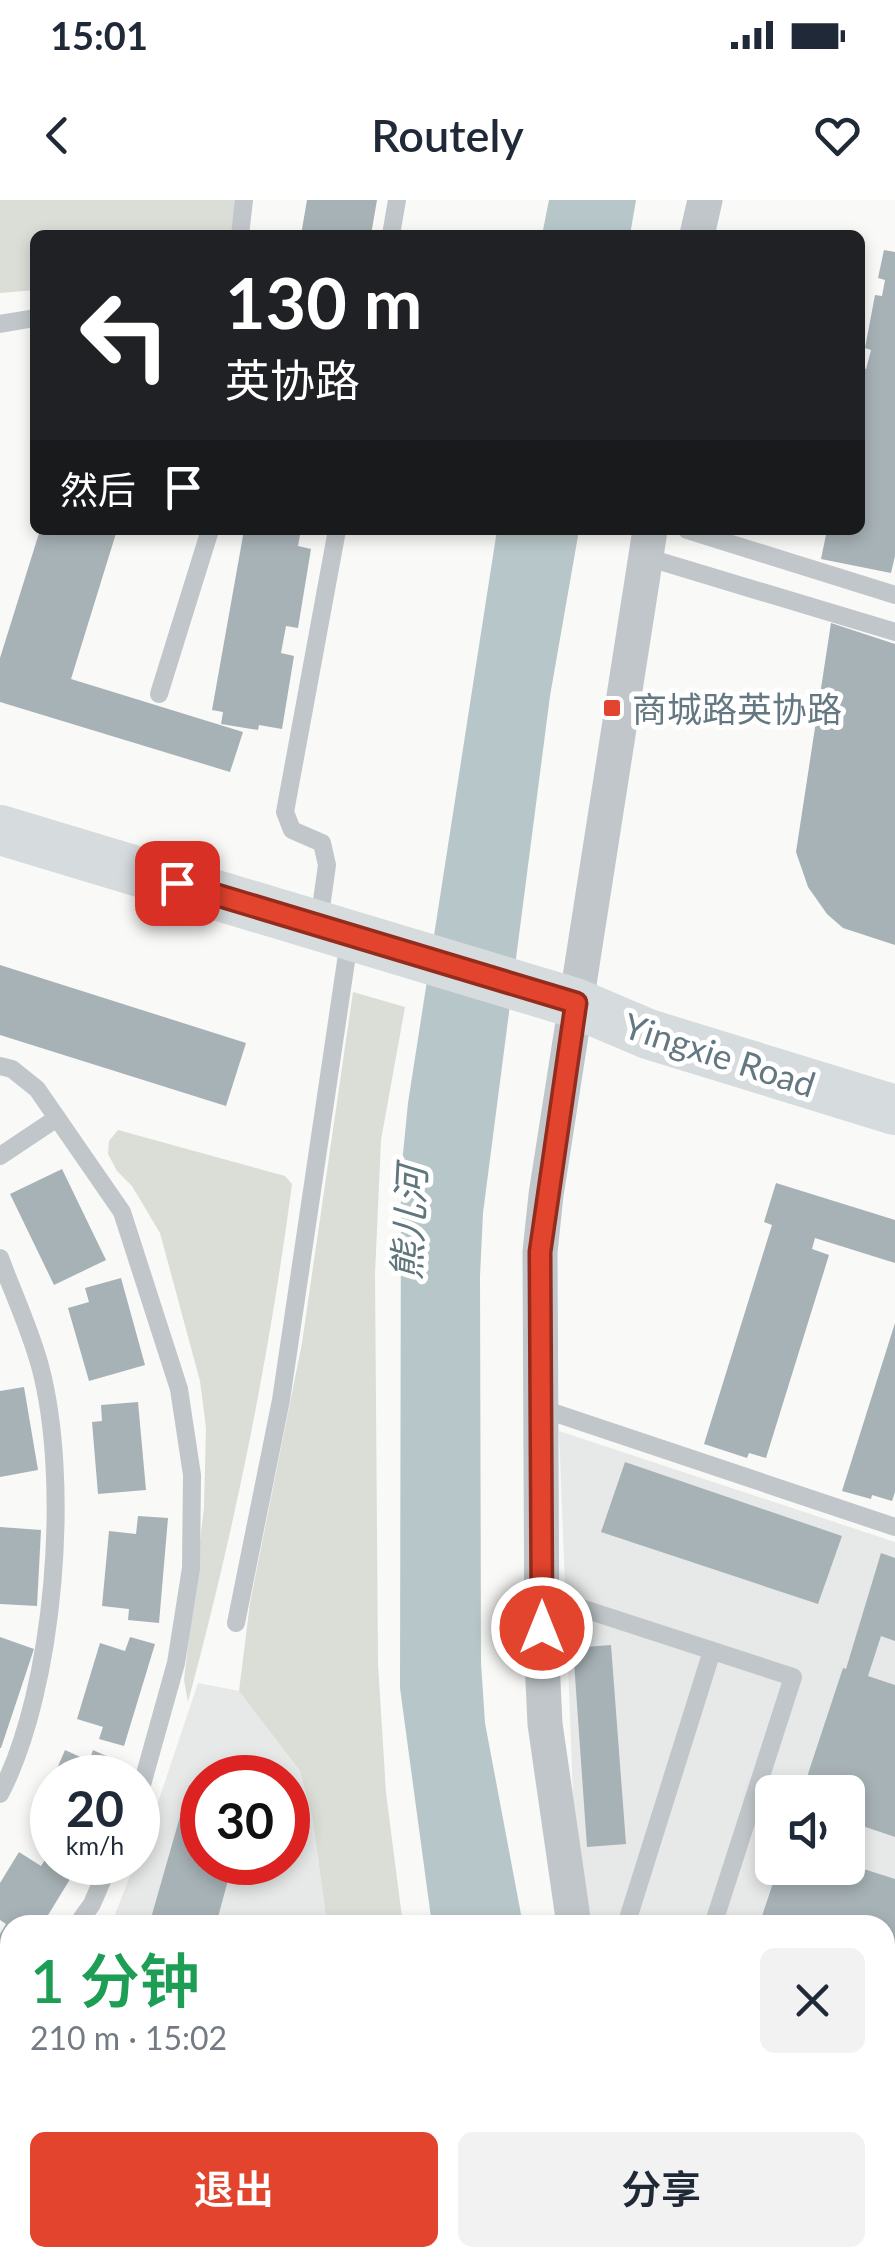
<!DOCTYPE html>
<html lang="zh">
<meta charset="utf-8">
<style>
:root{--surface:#fff;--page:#f2f2f3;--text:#1f2937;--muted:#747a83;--accent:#e3442d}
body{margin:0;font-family:Lato,"Noto Sans SC",sans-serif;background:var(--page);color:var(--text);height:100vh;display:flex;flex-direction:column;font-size:38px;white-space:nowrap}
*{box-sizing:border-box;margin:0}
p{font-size:32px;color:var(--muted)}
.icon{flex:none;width:55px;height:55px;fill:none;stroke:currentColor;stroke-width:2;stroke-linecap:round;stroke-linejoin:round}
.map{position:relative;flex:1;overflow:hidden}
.details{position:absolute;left:0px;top:1715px;width:895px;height:352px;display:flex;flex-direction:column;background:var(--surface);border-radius:30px 30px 0 0;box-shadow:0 5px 15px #0003}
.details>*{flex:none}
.banner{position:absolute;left:30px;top:30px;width:835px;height:305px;border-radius:15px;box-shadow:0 5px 15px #0003;background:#202124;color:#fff;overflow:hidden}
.buttons{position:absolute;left:755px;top:1575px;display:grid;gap:20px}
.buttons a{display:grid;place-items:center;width:110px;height:110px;border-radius:15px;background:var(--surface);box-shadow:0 5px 15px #0003;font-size:50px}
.speed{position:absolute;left:30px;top:1555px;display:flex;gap:20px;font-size:50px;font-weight:700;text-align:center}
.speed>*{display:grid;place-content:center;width:130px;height:130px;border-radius:50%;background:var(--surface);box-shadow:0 5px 15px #0003;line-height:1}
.speed small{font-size:25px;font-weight:400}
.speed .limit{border:15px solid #d22;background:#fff;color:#111}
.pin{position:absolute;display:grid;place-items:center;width:85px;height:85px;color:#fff;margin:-42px;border-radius:20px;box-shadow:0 5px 15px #0006}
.me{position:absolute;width:110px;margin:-55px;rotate:0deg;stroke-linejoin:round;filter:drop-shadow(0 0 8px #0008)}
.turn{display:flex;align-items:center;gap:35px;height:210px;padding:0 30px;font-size:45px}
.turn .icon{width:130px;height:130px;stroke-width:2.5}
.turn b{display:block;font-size:70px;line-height:85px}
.then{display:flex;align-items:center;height:95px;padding:0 30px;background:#0003;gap:20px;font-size:38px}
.round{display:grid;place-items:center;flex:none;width:105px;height:105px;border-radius:15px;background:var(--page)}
.head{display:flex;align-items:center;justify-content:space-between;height:170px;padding:0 30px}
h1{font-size:60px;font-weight:600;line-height:75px;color:#1e9e55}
.primary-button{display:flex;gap:20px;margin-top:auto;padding:20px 30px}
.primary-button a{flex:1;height:115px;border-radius:15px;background:var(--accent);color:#fff;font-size:40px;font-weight:600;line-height:115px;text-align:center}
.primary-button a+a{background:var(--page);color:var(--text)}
.status{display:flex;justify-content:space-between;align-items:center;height:70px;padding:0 50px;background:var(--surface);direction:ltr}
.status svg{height:28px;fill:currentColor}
header{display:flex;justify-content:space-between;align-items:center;height:130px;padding:0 30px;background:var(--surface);font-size:45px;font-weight:600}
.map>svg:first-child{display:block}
</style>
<div class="status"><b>15:01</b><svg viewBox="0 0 49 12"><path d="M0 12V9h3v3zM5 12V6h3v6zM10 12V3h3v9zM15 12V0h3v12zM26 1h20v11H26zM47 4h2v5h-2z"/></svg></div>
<header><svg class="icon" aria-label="back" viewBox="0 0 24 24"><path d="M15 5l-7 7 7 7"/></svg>Routely<svg class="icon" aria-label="heart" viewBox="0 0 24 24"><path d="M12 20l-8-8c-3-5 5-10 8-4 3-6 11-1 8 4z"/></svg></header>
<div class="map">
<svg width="895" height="2066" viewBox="0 0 895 2066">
<rect width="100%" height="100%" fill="#f9f9f7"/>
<g fill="#e7e9e8" fill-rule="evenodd">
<path d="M 559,1231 L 895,1342 L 895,1955 L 885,1952 L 885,1725 L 592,1725 L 574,1621 ZM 772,1592 L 848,1592 L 848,1668 L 772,1668 Z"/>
<path d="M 198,1483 L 239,1491 L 300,1571 L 313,1621 L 327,1725 L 111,1725 L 135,1663 L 138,1662 ZM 202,1578 L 288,1578 L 288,1662 L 202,1662 Z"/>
<polygon points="43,2058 371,2058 372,2066 41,2066"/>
</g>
<g fill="#daded6">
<polygon points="0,0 238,0 234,35 35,35 35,90 0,93"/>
<polygon points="353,792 405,807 381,940 375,1074 378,1464 386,1593 403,1725 327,1725 313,1621 300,1571 239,1491 250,1403 302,1143"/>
<path d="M 118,930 L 285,976 L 292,984 C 269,1159 234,1332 188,1502 L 184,1480 L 204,1307 L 206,1228 L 200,1181 L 160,1033 L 132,986 L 117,971 L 108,954 L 109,941 Z"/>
<polygon points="371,2058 468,2058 469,2066 372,2066"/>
</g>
<g fill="#b7c6c8">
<polygon points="549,0 636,0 630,35 542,35"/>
<polygon points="497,330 579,330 550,496 483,1013 480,1076 481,1463 485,1523 523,1725 432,1725 400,1488 401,974 408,903"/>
<polygon points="502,2058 590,2058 593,2066 504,2066"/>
</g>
<g fill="#a7b2b6">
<polygon points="307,0 377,0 371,35 301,35"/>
<polygon points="884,50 895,52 895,356 891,373 821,359 827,330 860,330 860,170 861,167 866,169 871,150 865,148 875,95 882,96 885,80 878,78"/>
<polygon points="40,330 117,330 71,479 243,532 230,572 0,502 0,458"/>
<polygon points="244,330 301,330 298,346 311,349 298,428 286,426 281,453 294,456 282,529 259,525 258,530 221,524 223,512 212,510"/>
<polygon points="831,423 895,444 895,745 843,728 827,714 808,687 796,652"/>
<polygon points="0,765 246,843 226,906 0,835"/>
<polygon points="62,969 106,1060 54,1085 10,994"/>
<polygon points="776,983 895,1020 895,1063 815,1038 812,1049 829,1055 766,1258 749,1253 747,1258 704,1244 772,1025 764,1022"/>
<polygon points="121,1078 145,1165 89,1181 68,1108 89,1102 85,1088"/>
<polygon points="895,1123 895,1292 892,1301 872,1295 871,1299 842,1291"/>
<polygon points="24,1187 38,1270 0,1277 0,1191"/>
<polygon points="138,1202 146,1290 98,1294 92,1222 102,1221 101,1205"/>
<polygon points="625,1262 842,1336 818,1404 601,1332"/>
<polygon points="138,1316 168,1318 159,1423 128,1420 129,1409 102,1406 109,1331 136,1334"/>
<polygon points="0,1327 41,1330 37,1406 0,1404"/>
<polygon points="881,1353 895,1358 895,1441 881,1436 868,1476 895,1485 895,1637 848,1621 848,1592 802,1592 843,1468 846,1469"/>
<polygon points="0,1437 34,1449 1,1548 0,1548"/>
<polygon points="130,1437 155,1444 124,1546 99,1539 103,1527 77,1519 100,1443 125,1451"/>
<polygon points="611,1445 626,1644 587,1647 573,1448"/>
<polygon points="65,1550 89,1561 93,1550 122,1563 115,1578 53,1578"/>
<polygon points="52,1579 52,1629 34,1621"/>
<polygon points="189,1585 202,1589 202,1662 233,1662 218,1717 241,1725 149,1725"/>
<polygon points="19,1652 41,1666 48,1655 52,1662 61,1662 75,1671 42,1725 10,1725 10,1750 0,1744 0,1734 6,1724 0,1720 0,1683"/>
<polygon points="848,1664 895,1679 895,1842 885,1838 885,1725 759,1725 778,1668 848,1668"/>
<polygon points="10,1845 10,1948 4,1955 0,1951 0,1855"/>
<polygon points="885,1881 895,1884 895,1955 885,1952"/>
<polygon points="885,2014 895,2018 895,2066 845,2066 844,2058 885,2058"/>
<polygon points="224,2058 310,2058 312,2066 225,2066"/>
</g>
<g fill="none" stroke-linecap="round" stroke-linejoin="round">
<g stroke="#c0c6c9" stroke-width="18">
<polyline points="240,35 244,0"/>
<polyline points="391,35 397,0"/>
<polyline points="0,124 35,118"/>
<polyline points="687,330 895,395"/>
<polyline points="646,357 895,432"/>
<polyline points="159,494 210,330"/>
<polyline points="319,722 327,665 322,643 292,630 285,612 337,330"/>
<polyline points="0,866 12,869 37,889 122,1012 179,1189 192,1275 191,1368 176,1463 138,1599"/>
<polyline points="0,956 57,918"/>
<path d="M 0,1058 C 13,1093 30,1129 40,1166 C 71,1281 55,1489 0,1594"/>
<polyline points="540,1208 895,1327"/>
<polyline points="541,1395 793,1477 713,1725"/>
<polyline points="236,1423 281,1200 349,741"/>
<polyline points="77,1725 92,1704 110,1662"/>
<polyline points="626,1725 712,1451"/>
<polyline points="0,1817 10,1808"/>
<polyline points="0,2027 10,2015"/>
<polyline points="759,2066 773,2066"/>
</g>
<g stroke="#c0c6c9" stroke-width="35">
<polyline points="697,35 705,0"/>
<polyline points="574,1725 545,1524 542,1460 540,1052 546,995 650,330"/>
<polyline points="645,2058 648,2066"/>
</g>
<polyline stroke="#d6dbde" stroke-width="50" points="0,630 575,803 648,834 895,910"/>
</g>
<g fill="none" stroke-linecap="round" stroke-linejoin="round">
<defs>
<polyline id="route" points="177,683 576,803 540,1052 542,1428"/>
</defs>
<use href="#route" stroke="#942c1d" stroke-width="25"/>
<use href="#route" stroke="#e3442d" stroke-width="18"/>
</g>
<rect fill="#e3442d" stroke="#fff" stroke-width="4" x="602" y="498" width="20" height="20" rx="5"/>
<g text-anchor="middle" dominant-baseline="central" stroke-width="10" stroke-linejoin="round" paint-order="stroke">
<g font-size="35" fill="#647882" stroke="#fff" text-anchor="start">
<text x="632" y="508">商城路英协路</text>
</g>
<g font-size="35" fill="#647882" stroke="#fff">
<text transform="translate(720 854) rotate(18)">Yingxie Road</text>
</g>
<g font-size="38" font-style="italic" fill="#5f777c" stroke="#fff">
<text transform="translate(408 1023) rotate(-87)">熊儿河</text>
</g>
</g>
</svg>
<div class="buttons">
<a><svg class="icon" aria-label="sound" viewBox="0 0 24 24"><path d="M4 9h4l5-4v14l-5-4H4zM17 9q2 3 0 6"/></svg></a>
</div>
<div class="speed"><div>20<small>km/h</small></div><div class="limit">30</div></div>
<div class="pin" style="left:177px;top:683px;background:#d93025"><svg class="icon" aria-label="arrive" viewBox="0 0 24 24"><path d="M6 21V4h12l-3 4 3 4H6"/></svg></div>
<svg class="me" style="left:542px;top:1428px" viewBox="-20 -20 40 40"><circle r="17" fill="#e3442d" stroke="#fff" stroke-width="3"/><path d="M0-11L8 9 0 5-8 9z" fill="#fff"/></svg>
<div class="banner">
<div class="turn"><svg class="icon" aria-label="left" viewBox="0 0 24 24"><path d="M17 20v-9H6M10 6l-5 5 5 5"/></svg><div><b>130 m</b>英协路</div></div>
<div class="then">然后<svg class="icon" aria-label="arrive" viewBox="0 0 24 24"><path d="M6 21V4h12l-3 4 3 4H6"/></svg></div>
</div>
<section class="details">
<div class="head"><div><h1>1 分钟</h1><p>210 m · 15:02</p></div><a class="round"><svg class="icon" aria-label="close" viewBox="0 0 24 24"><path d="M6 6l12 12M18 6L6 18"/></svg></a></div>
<div class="primary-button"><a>退出</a><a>分享</a></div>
</section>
</div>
